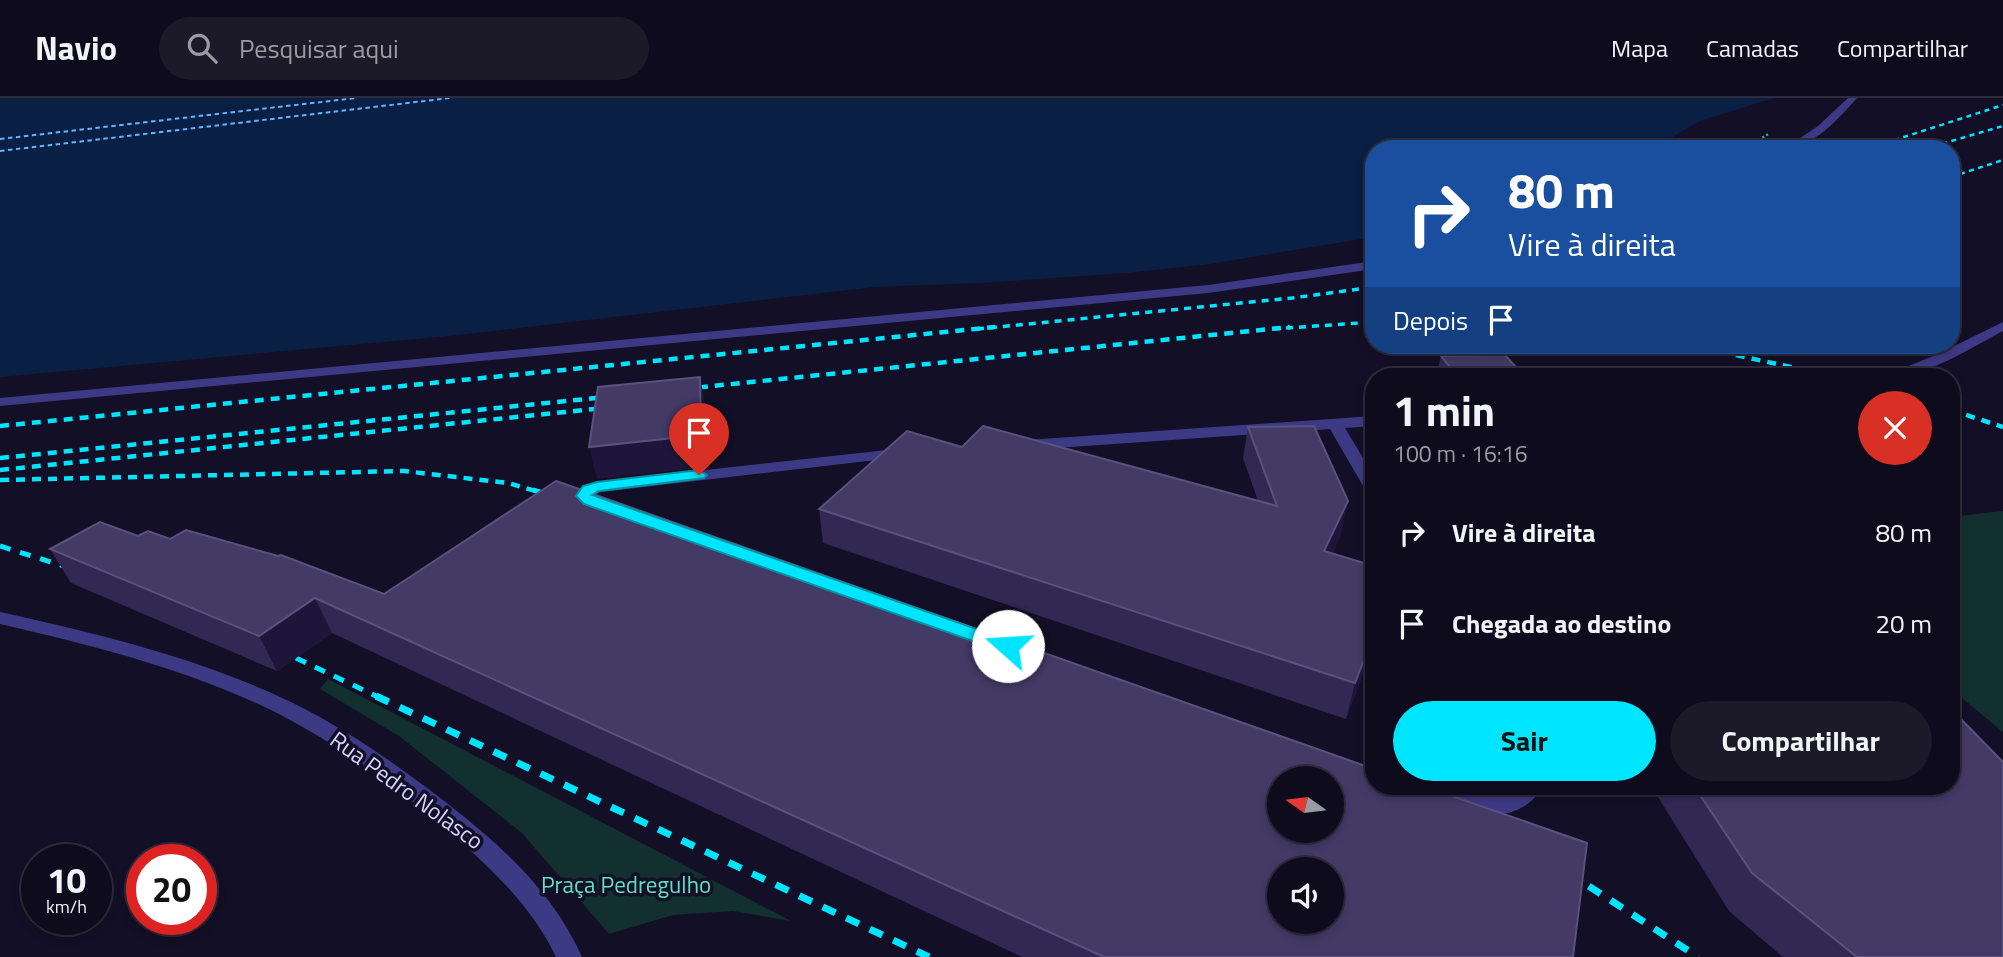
<!DOCTYPE html>
<html lang="pt">
<meta charset="utf-8">
<style>
:root{--surface:#0e0b1c;--page:#1c1929;--text:#f1f3f6;--muted:#9b9ba3;--line:#2e2b3b;--accent:#00e5ff}
body{margin:0;font-family:"Titillium Web",sans-serif;background:var(--page);color:var(--text);height:100vh;display:flex;flex-direction:column;font-size:26px;white-space:nowrap}
*{box-sizing:border-box;margin:0}
p{font-size:23px;color:var(--muted)}
.icon{flex:none;width:38px;height:38px;fill:none;stroke:currentColor;stroke-width:2;stroke-linecap:round;stroke-linejoin:round}
.map{position:relative;flex:1;overflow:hidden}
.panel{position:absolute;left:1365px;top:270px;width:595px;height:427px;display:flex;flex-direction:column;background:var(--surface);border-radius:28px;box-shadow:0 4px 10px #0003,0 0 0 2px var(--line)}
.panel>*{flex:none}
.top-card{position:absolute;left:1365px;top:42px;width:595px;height:214px;border-radius:28px;box-shadow:0 4px 10px #0003,0 0 0 2px var(--line);background:#1a4fa0;color:#fff;overflow:hidden}
.needle{width:46px;rotate:284deg}
.tools{position:absolute;left:1267px;top:668px;display:grid;gap:14px}
.tools a{display:grid;place-items:center;width:77px;height:77px;border-radius:50%;background:var(--surface);box-shadow:0 4px 10px #0003,0 0 0 2px var(--line);font-size:35px}
.speed{position:absolute;left:21px;top:746px;display:flex;gap:14px;font-size:35px;font-weight:700;text-align:center}
.speed>*{display:grid;place-content:center;width:91px;height:91px;border-radius:50%;background:var(--surface);box-shadow:0 4px 10px #0003,0 0 0 2px var(--line);line-height:1}
.speed small{font-size:18px;font-weight:400}
.speed .limit{border:10px solid #d22;background:#fff;color:#111}
.pin{position:absolute;display:grid;place-items:center;width:60px;height:60px;color:#fff;margin:-72px -30px;border-radius:50% 50% 50% 0;rotate:-45deg;box-shadow:0 0 7px #0007}
.pin .icon{rotate:45deg}
.me{position:absolute;width:77px;margin:-38px;rotate:289deg;stroke-linejoin:round;filter:drop-shadow(0 0 5px #0008)}
.turn{display:flex;align-items:center;gap:24px;height:147px;padding:0 28px;font-size:32px}
.turn .icon{width:91px;height:91px;stroke-width:2.5}
.turn b{display:block;font-size:49px;line-height:60px}
.then{display:flex;align-items:center;height:66px;padding:0 28px;background:#0003;gap:14px;font-size:26px}
.round{display:grid;place-items:center;flex:none;width:74px;height:74px;border-radius:37px;background:var(--page)}
.headline{display:flex;align-items:center;justify-content:space-between;height:119px;padding:0 28px}
h1{font-size:42px;font-weight:700;line-height:52px}
.primary-button{display:flex;gap:14px;margin-top:auto;padding:14px 28px}
.primary-button a{flex:1;height:80px;border-radius:42px;background:var(--accent);color:#111;font-size:28px;font-weight:700;line-height:80px;text-align:center}
.primary-button a+a{background:var(--page);color:var(--text)}
ul{padding:0;list-style:none}
li{display:flex;align-items:center;gap:21px;height:91px;padding:0 28px}
li div{flex:1}
li b{display:block;font-size:26px}
li em{font-style:normal}
header{display:flex;align-items:center;gap:42px;box-sizing:border-box;height:98px;padding:0 35px;background:var(--surface);border-bottom:2px solid var(--line)}
header strong{font-size:33px}
nav{display:flex;gap:38px;margin-inline-start:auto;font-size:24px}
.search{width:490px;height:63px;background:var(--page);display:flex;align-items:center;gap:18px;box-sizing:border-box;padding:0 24px;border-radius:38px;color:var(--muted);font-size:26px}
.map>svg:first-child{display:block}
</style>
<header>
<strong>Navio</strong>
<div class="search"><svg class="icon" aria-label="search" viewBox="0 0 24 24"><circle cx="10" cy="10" r="6"/><path d="M15 15l6 6"/></svg>Pesquisar aqui</div>
<nav><a>Mapa</a><a>Camadas</a><a>Compartilhar</a></nav>
</header>
<div class="map">
<svg width="2003" height="859" viewBox="0 0 2003 859">
<rect width="100%" height="100%" fill="#130f26"/>
<g fill="#12302f">
<polygon points="2003,413 2003,634 1951,591 1951,419"/>
<polygon points="328,581 791,823 733,813 673,817 609,836 522,735 399,638 320,591"/>
</g>
<polygon fill="#0a1f44" points="0,0 1774,0 1700,23 1652,51 1374,51 1374,139 1210,166 1127,175 980,185 875,189 450,238 0,279"/>
<g fill="none" stroke-linecap="round" stroke-linejoin="round">
<g stroke="#62b6ff" stroke-width="2" stroke-dasharray="4.5 3.5" stroke-linecap="butt">
<polyline points="0,41 356,0"/>
<polyline points="0,53 450,0"/>
</g>
<polyline stroke="#2fb8b0" stroke-width="2.5" stroke-dasharray="2 2.5" stroke-linecap="butt" points="1743,51 1770,35"/>
<g fill="#3d3a85" fill-rule="evenodd">
<path d="M 1848,0 L 1857,0 C 1840,19 1812,51 1784,51 L 1818,28 Z"/>
<polygon points="1374,163 1374,171 1208,195 0,308 0,300 1208,187"/>
<path d="M 2003,224 L 2003,233 C 1967,252 1926,280 1884,278 L 1938,256 Z"/>
<polygon points="1374,318 1374,328 1345,330 1374,378 1374,398 1366,393 1330,331 1027,352 1019,347 1027,342"/>
<polygon points="905,350 911,352 913,355 911,358 601,394 593,398 609,407 600,412 579,405 577,401 579,391 597,384"/>
<path d="M 0,514 C 99,536 200,560 293,605 C 348,632 399,668 448,706 C 503,749 553,794 582,859 L 556,859 C 530,805 486,765 441,727 C 391,686 337,646 279,616 C 191,572 95,548 0,526 Z"/>
<path d="M 1518,688 L 1543,688 C 1525,721 1486,722 1454,712 L 1450,705 L 1454,698 C 1478,691 1494,710 1518,688 Z"/>
</g>
<g stroke="#00e5ff" stroke-width="2.5" stroke-dasharray="5 4.5" stroke-linecap="butt">
<polyline points="1867,51 2003,7"/>
<polyline points="1924,51 2003,28"/>
<polyline points="1951,79 2003,62"/>
</g>
<g stroke="#00e5ff" stroke-width="3.5" stroke-dasharray="7 6" stroke-linecap="butt">
<polyline points="977,231 1292,200 1374,189"/>
<polyline points="1273,231 1374,224"/>
</g>
<g stroke="#00e5ff" stroke-width="4.5" stroke-dasharray="9 7" stroke-linecap="butt">
<polyline points="1689,247 1833,278"/>
<polyline points="683,291 1290,229"/>
<polyline points="1951,312 2003,329"/>
<polyline points="0,328 995,229"/>
<polyline points="0,360 616,298"/>
<polyline points="0,372 614,309"/>
<polyline points="0,382 404,373 508,385 539,394"/>
</g>
<g stroke="#00e5ff" stroke-width="5" stroke-dasharray="11 10" stroke-linecap="butt">
<polyline points="533,392 557,399"/>
<polyline points="0,448 76,472"/>
<polyline points="296,560 380,600"/>
</g>
<g stroke="#00e5ff" stroke-width="7" stroke-dasharray="14 12" stroke-linecap="butt">
<polyline points="376,598 929,859"/>
<polyline points="1567,774 1698,859"/>
</g>
</g>
<g fill="#312854">
<polygon points="1441,258 1524,278 1436,278"/>
<polygon points="1248,329 1341,436 1332,456 1374,546 1346,621 823,445 819,411 962,349 1258,403 1243,360"/>
<polygon points="138,438 170,441 384,496 1573,859 1022,859 332,535 277,573 71,485 50,451"/>
<polygon points="1651,688 1951,688 2003,859 1783,859 1729,813"/>
</g>
<g fill="#1d163a">
<polygon points="700,279 706,310 706,369 597,381 589,349"/>
<polygon points="1348,403 1341,436 1317,487 1324,453"/>
<polygon points="315,500 332,535 277,573 259,538"/>
<polygon points="1374,536 1374,546 1346,621 1355,585"/>
</g>
<g fill="#433a66" stroke="#5a527e" stroke-width="2" fill-rule="evenodd">
<polygon points="1505,257 1524,278 1457,278 1441,258"/>
<polygon points="700,279 701,337 589,349 598,289"/>
<polygon points="983,328 1277,408 1248,329 1314,328 1348,403 1324,453 1374,468 1374,536 1355,585 819,411 907,333 962,349"/>
<path d="M 556,383 L 1374,671 L 1374,688 L 1423,688 L 1587,745 L 1573,859 L 1104,859 L 315,500 L 259,538 L 50,451 L 100,424 L 138,438 L 148,433 L 170,441 L 186,432 L 278,458 L 281,457 L 384,496 ZM 1279,681 L 1332,681 L 1332,733 L 1279,733 ZM 1279,772 L 1332,772 L 1332,824 L 1279,824 Z"/>
<polygon points="1951,611 2003,664 2003,859 1857,859 1752,775 1694,688 1951,688"/>
</g>
<polygon fill="#00e5ff" stroke="#0095a6" stroke-width="2" points="699,372 707,377 704,380 599,393 592,397 1014,544 1017,548 1014,553 1001,553 584,406 576,398 583,388 597,384"/>
<g text-anchor="middle" dominant-baseline="central" stroke-width="7" stroke-linejoin="round" paint-order="stroke">
<g font-size="23" fill="#d9d4ff" stroke="#130f26">
<text transform="translate(407 692) rotate(36)">Rua Pedro Nolasco</text>
</g>
<g font-size="23" fill="#5fe0c0" stroke="#130f26">
<text x="626" y="786">Praça Pedregulho</text>
</g>
</g>
</svg>
<div class="tools">
<a><svg class="needle" viewBox="-14 -14 28 28"><path d="M0-13l5 13h-10z" fill="#e53935"/><path d="M0 13l5-13h-10z" fill="#9b9ba3"/></svg></a>
<a><svg class="icon" aria-label="sound" viewBox="0 0 24 24"><path d="M4 9h4l5-4v14l-5-4H4zM17 9q2 3 0 6"/></svg></a>
</div>
<div class="speed"><div>10<small>km/h</small></div><div class="limit">20</div></div>
<div class="pin" style="left:699px;top:377px;background:#d93025"><svg class="icon" aria-label="arrive" viewBox="0 0 24 24"><path d="M6 21V4h12l-3 4 3 4H6"/></svg></div>
<svg class="me" style="left:1008px;top:548px" viewBox="-20 -20 40 40"><circle r="19" fill="#fff"/><path d="M0-13L10 11 0 6-10 11z" fill="#00e5ff"/></svg>
<div class="top-card">
<div class="turn"><svg class="icon" aria-label="right" viewBox="0 0 24 24"><path d="M7 20v-9h11M14 6l5 5-5 5"/></svg><div><b>80 m</b>Vire à direita</div></div>
<div class="then">Depois<svg class="icon" aria-label="arrive" viewBox="0 0 24 24"><path d="M6 21V4h12l-3 4 3 4H6"/></svg></div>
</div>
<section class="panel">
<div class="headline"><div><h1>1 min</h1><p>100 m · 16:16</p></div><a class="round" style="background:#d93025;color:#fff"><svg class="icon" aria-label="close" viewBox="0 0 24 24"><path d="M6 6l12 12M18 6L6 18"/></svg></a></div>
<ul>
<li><svg class="icon" aria-label="right" viewBox="0 0 24 24"><path d="M7 20v-9h11M14 6l5 5-5 5"/></svg><div><b>Vire à direita</b></div><em>80 m</em></li>
<li><svg class="icon" aria-label="arrive" viewBox="0 0 24 24"><path d="M6 21V4h12l-3 4 3 4H6"/></svg><div><b>Chegada ao destino</b></div><em>20 m</em></li>
</ul>
<div class="primary-button"><a>Sair</a><a>Compartilhar</a></div>
</section>
</div>
